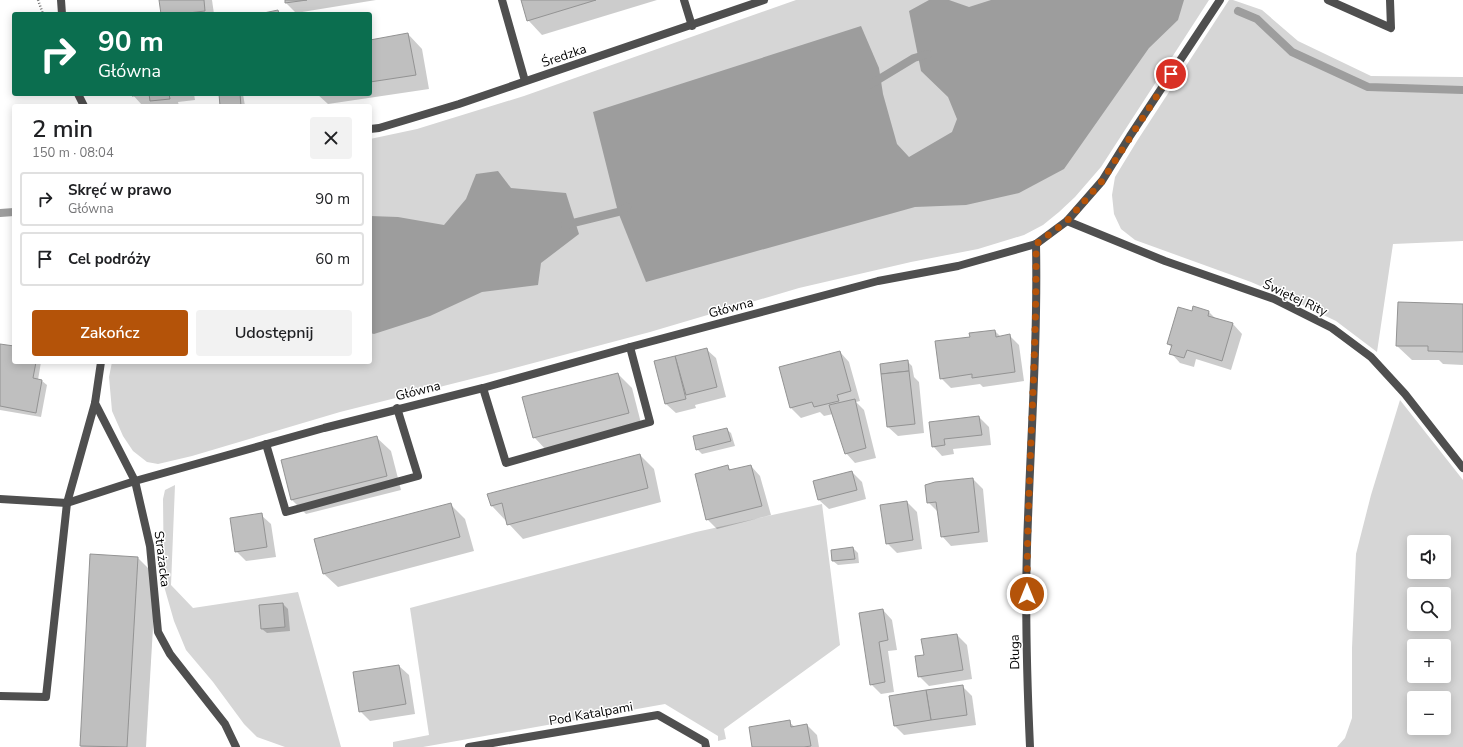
<!DOCTYPE html>
<html lang="pl">
<meta charset="utf-8">
<style>
:root{--surface:#fff;--page:#f2f2f2;--text:#202124;--muted:#757577;--line:#e0e0e0;--accent:#b45309}
body{margin:0;font-family:"Nunito Sans",sans-serif;background:var(--page);color:var(--text);height:100vh;display:flex;flex-direction:column;font-size:15px;white-space:nowrap}
*{box-sizing:border-box;margin:0}
p{font-size:13px;color:var(--muted)}
.icon{flex:none;width:22px;height:22px;fill:none;stroke:currentColor;stroke-width:2;stroke-linecap:round;stroke-linejoin:round}
.map{position:relative;flex:1;overflow:hidden}
.sheet{position:absolute;left:12px;top:104px;width:360px;height:260px;display:flex;flex-direction:column;background:var(--surface);border-radius:4px;box-shadow:0 2px 10px #0003}
.sheet>*{flex:none}
.hud{position:absolute;left:12px;top:12px;width:360px;height:84px;border-radius:4px;box-shadow:0 2px 10px #0003;background:#0b6e4f;color:#fff;overflow:hidden}
.fabs{position:absolute;left:1407px;top:535px;display:grid;gap:8px}
.fabs a{display:grid;place-items:center;width:44px;height:44px;border-radius:4px;background:var(--surface);box-shadow:0 2px 10px #0003;font-size:20px}
.pin{position:absolute;display:grid;place-items:center;width:34px;height:34px;color:#fff;margin:-17px;border:2px solid #fff;border-radius:50%;box-shadow:0 1px 4px #0007}
.me{position:absolute;width:44px;margin:-22px;rotate:0deg;stroke-linejoin:round;filter:drop-shadow(0 0 3px #0008)}
.turn{display:flex;align-items:center;gap:14px;height:84px;padding:0 20px;font-size:18px}
.turn .icon{width:52px;height:52px;stroke-width:2.5}
.turn b{display:block;font-size:28px;line-height:34px}
.round{display:grid;place-items:center;flex:none;width:42px;height:42px;border-radius:4px;background:var(--page)}
.headline{display:flex;align-items:center;justify-content:space-between;height:68px;padding:0 20px}
h1{font-size:24px;font-weight:600;line-height:30px}
.action{display:flex;gap:8px;margin-top:auto;padding:8px 20px}
.action a{flex:1;height:46px;border-radius:4px;background:var(--accent);color:#fff;font-size:16px;font-weight:600;line-height:46px;text-align:center}
.action a+a{background:var(--page);color:var(--text)}
ul{padding:0;list-style:none}
li{display:flex;align-items:center;gap:12px;height:54px;margin:0 8px 6px;padding:0 12px;border:2px solid var(--line);border-radius:4px}
li div{flex:1}
li b{display:block;font-size:15px}
li em{font-style:normal}
.map>svg:first-child{display:block}
</style>
<div class="map">
<svg width="1463" height="747" viewBox="0 0 1463 747">
<rect width="100%" height="100%" fill="#fff"/>
<g fill="#d6d6d6" fill-rule="evenodd">
<polygon points="796,0 1209,0 1101,167 1075,197 1059,212 1043,225 1024,235 978,249 911,262 799,288 650,332 507,370 340,412 192,456 158,464 147,462 133,451 123,436 112,411 109,377 112,362 370,362 370,139 417,129 524,96"/>
<polygon points="1229,0 1233,0 1262,10 1298,41 1371,76 1463,77 1463,241 1393,244 1377,352 1336,321 1288,298 1251,282 1135,240 1121,229 1114,214 1112,195 1115,177 1137,141"/>
<path d="M 1400,400 L 1463,480 L 1463,747 L 1337,747 L 1345,738 L 1352,718 L 1352,648 L 1356,554 L 1371,495 ZM 1414,542 L 1444,542 L 1444,572 L 1414,572 ZM 1414,594 L 1444,594 L 1444,624 L 1414,624 ZM 1414,646 L 1444,646 L 1444,676 L 1414,676 ZM 1414,698 L 1444,698 L 1444,728 L 1414,728 Z"/>
<polygon points="175,485 171,585 193,608 298,592 341,747 285,747 257,737 244,724 213,682 186,650 174,621 164,586 163,499 165,490"/>
<polygon points="822,504 840,645 724,729 726,739 718,741 718,736 665,704 423,747 393,747 393,742 429,735 410,608 696,532"/>
</g>
<g fill="#9d9d9d">
<polygon points="929,0 949,0 969,7 991,0 1184,0 1178,20 1149,48 1064,169 1019,193 966,205 915,207 646,282 618,212 593,112 861,26 879,68 883,94 897,144 909,157 952,132 957,119 948,97 921,71 909,11"/>
<polygon points="498,171 511,188 566,193 579,234 541,263 538,285 482,292 430,316 374,334 370,333 370,216 398,217 444,225 466,199 476,174"/>
</g>
<g fill="#0003">
<polygon points="160,0 212,0 214,14 162,14"/>
<polygon points="286,0 376,0 296,13 286,3"/>
<polygon points="522,0 657,0 542,35 528,20"/>
<polygon points="408,34 422,49 429,89 328,104 317,94 370,94 370,41"/>
<polygon points="132,94 194,94 195,100 178,102 179,106 157,106 155,104 142,105"/>
<polygon points="220,94 243,94 245,106 221,106"/>
<polygon points="1463,305 1463,365 1443,364 1439,360 1412,360 1397,346"/>
<polygon points="1209,312 1216,319 1233,324 1242,334 1231,370 1196,359 1194,367 1180,363 1171,353 1172,348 1168,344 1192,313"/>
<polygon points="995,331 1001,337 1009,335 1019,345 1024,381 983,387 980,384 951,388 941,378 971,338"/>
<polygon points="0,345 14,348 14,362 41,362 38,380 42,381 47,385 41,417 0,410"/>
<polygon points="706,349 716,358 726,397 695,405 696,408 676,413 666,404 655,362"/>
<polygon points="840,352 849,362 860,401 856,402 864,410 876,458 855,463 846,453 833,414 824,416 820,412 801,418 791,408 780,368"/>
<polygon points="907,361 912,366 914,377 919,382 924,433 898,436 888,427"/>
<polygon points="618,374 632,388 642,427 548,452 534,437"/>
<polygon points="979,417 989,427 991,445 953,449 954,454 942,456 933,446 930,423"/>
<polygon points="726,429 731,433 735,446 702,454 697,449"/>
<polygon points="376,437 391,451 401,490 306,514 292,500"/>
<polygon points="640,455 654,469 661,502 523,539 492,506 489,495"/>
<polygon points="727,466 732,471 751,466 760,476 771,515 717,529 707,519"/>
<polygon points="852,472 862,482 866,499 829,509 819,500 814,482"/>
<polygon points="973,479 983,489 988,542 951,546 942,536 938,512 928,502"/>
<polygon points="907,502 917,512 922,549 897,553 887,543"/>
<polygon points="451,505 465,519 474,551 338,587 323,573"/>
<polygon points="261,515 271,524 276,557 246,561 236,551"/>
<polygon points="853,548 858,553 859,563 838,565 833,561"/>
<polygon points="91,555 138,558 156,576 146,747 81,747"/>
<polygon points="283,604 288,609 290,631 267,633 262,629"/>
<polygon points="883,610 892,620 897,650 888,651 894,692 881,694 871,684"/>
<polygon points="957,635 967,645 972,679 929,686 919,676 925,656"/>
<polygon points="399,666 409,675 415,714 370,721 360,711"/>
<polygon points="962,686 972,696 976,725 904,735 895,726"/>
<polygon points="789,722 795,727 807,725 817,735 819,747 753,747"/>
</g>
<g fill="none" stroke-linecap="round" stroke-linejoin="round">
<g stroke="#9d9d9d" stroke-width="8">
<polyline points="1238,11 1257,19 1292,52 1368,87 1463,90"/>
<polyline points="871,84 914,58 928,54"/>
<polyline points="0,213 14,212"/>
<polyline points="565,225 618,212 627,207"/>
</g>
</g>
<g fill="#bfbfbf" stroke="#939393">
<polygon points="159,0 204,0 205,11 180,14 161,14"/>
<polygon points="285,0 307,0 285,3"/>
<polygon points="521,0 596,0 527,21"/>
<polygon points="278,10 279,14 259,14"/>
<polygon points="408,33 416,75 370,82 370,40"/>
<polygon points="131,94 169,94 170,99 150,101 149,94 132,96"/>
<polygon points="219,94 240,94 241,106 220,106"/>
<polygon points="1398,302 1463,304 1463,352 1428,351 1428,346 1396,346"/>
<polygon points="1193,306 1209,311 1208,316 1233,323 1222,361 1187,350 1184,358 1169,354 1172,345 1167,344 1178,307 1192,311"/>
<polygon points="995,330 996,337 1010,334 1015,372 972,378 972,374 940,379 935,341 970,337 969,333"/>
<polygon points="0,344 14,346 14,362 36,362 33,378 42,380 36,413 0,406"/>
<polygon points="707,348 717,387 686,395 675,356"/>
<polygon points="840,351 851,391 837,395 839,401 814,407 812,402 790,408 779,367"/>
<polygon points="675,356 686,399 665,404 654,361"/>
<polygon points="908,360 909,371 881,374 880,364"/>
<polygon points="909,371 915,424 887,427 881,374"/>
<polygon points="618,373 629,413 533,438 522,397"/>
<polygon points="855,399 866,448 845,454 829,405"/>
<polygon points="979,416 982,435 944,439 945,445 932,447 929,422"/>
<polygon points="727,428 731,441 696,450 693,436"/>
<polygon points="377,436 387,476 291,500 281,460"/>
<polygon points="640,454 648,488 507,525 502,503 491,506 487,494"/>
<polygon points="728,465 729,470 751,465 762,506 706,520 695,474"/>
<polygon points="852,471 857,490 818,500 813,481"/>
<polygon points="973,478 979,532 941,537 936,502 927,503 925,485 935,482"/>
<polygon points="907,501 913,540 886,544 880,505"/>
<polygon points="451,503 460,537 323,574 314,539"/>
<polygon points="262,513 267,547 235,552 230,518"/>
<polygon points="853,547 855,559 832,561 831,550"/>
<polygon points="90,554 138,557 127,747 80,746"/>
<polygon points="283,603 285,627 261,629 259,605"/>
<polygon points="883,609 888,640 879,642 885,682 870,685 859,613"/>
<polygon points="957,634 963,670 918,677 915,656 924,655 921,639"/>
<polygon points="399,665 406,704 359,712 353,672"/>
<polygon points="963,685 967,715 931,720 926,690"/>
<polygon points="926,690 931,720 894,726 889,696"/>
<polygon points="790,720 791,727 807,724 811,746 804,747 752,747 749,727"/>
</g>
<g fill="none" stroke-linecap="round" stroke-linejoin="round">
<polyline stroke="#717171" stroke-width="2.5" stroke-dasharray="1 2" stroke-linecap="butt" points="38,0 43,14"/>
<g stroke="#4f4f4f" stroke-width="8">
<polyline points="502,0 525,81"/>
<polyline points="684,0 692,26"/>
<polyline points="1328,0 1391,28 1390,0"/>
<polyline points="483,388 506,463 650,422 630,347"/>
<polyline points="266,444 286,512 418,476 397,408"/>
<polyline points="0,499 67,503 46,697 0,696"/>
</g>
<g stroke="#4f4f4f" stroke-width="8">
<polyline points="61,0 62,14"/>
<polyline points="78,94 84,106"/>
<polyline points="370,129 379,128 459,104 764,0"/>
<polyline points="1067,221 1165,261 1274,299 1332,328 1371,357 1405,394 1463,468"/>
<polyline points="101,362 95,403 135,481 150,546 158,632 170,654 225,724 236,747"/>
<polyline points="67,503 135,481 324,428 483,388 630,347 878,281 958,266 1036,244 1067,221 1102,181 1130,136 1220,0"/>
<polyline points="67,503 95,403"/>
<polyline points="469,747 658,715 705,742 706,747"/>
<path d="M 1030,747 C 1027,681 1025,614 1027,547 C 1030,446 1038,345 1036,244"/>
</g>
</g>
<g fill="none" stroke-linecap="round" stroke-linejoin="round">
<path stroke="#b45309" stroke-width="7" stroke-dasharray="0 12.6" d="M 1027,594 C 1027,478 1037,361 1036,244 L 1067,221 L 1102,181 L 1171,74"/>
</g>
<g text-anchor="middle" dominant-baseline="central" stroke-width="3" stroke-linejoin="round" paint-order="stroke">
<g font-size="13" fill="#000" stroke="#fff">
<text transform="translate(564 56) rotate(-19)">Średzka</text>
<text transform="translate(1295 298) rotate(25)">Świętej Rity</text>
<text transform="translate(731 308) rotate(-15)">Główna</text>
<text transform="translate(418 391) rotate(-14)">Główna</text>
<text transform="translate(162 559) rotate(83)">Strażacka</text>
<text transform="translate(1015 652) rotate(-91)">Długa</text>
<text transform="translate(591 714) rotate(-10)">Pod Katalpami</text>
</g>
</g>
</svg>
<div class="fabs">
<a><svg class="icon" aria-label="sound" viewBox="0 0 24 24"><path d="M4 9h4l5-4v14l-5-4H4zM17 9q2 3 0 6"/></svg></a>
<a><svg class="icon" aria-label="search" viewBox="0 0 24 24"><circle cx="10" cy="10" r="6"/><path d="M15 15l6 6"/></svg></a>
<a>+</a>
<a>−</a>
</div>
<div class="pin" style="left:1171px;top:74px;background:#d93025"><svg class="icon" aria-label="arrive" viewBox="0 0 24 24"><path d="M6 21V4h12l-3 4 3 4H6"/></svg></div>
<svg class="me" style="left:1027px;top:594px" viewBox="-20 -20 40 40"><circle r="17" fill="#b45309" stroke="#fff" stroke-width="3"/><path d="M0-11L8 9 0 5-8 9z" fill="#fff"/></svg>
<div class="hud">
<div class="turn"><svg class="icon" aria-label="right" viewBox="0 0 24 24"><path d="M7 20v-9h11M14 6l5 5-5 5"/></svg><div><b>90 m</b>Główna</div></div>
</div>
<section class="sheet">
<div class="headline"><div><h1>2 min</h1><p>150 m · 08:04</p></div><a class="round"><svg class="icon" aria-label="close" viewBox="0 0 24 24"><path d="M6 6l12 12M18 6L6 18"/></svg></a></div>
<ul>
<li><svg class="icon" aria-label="right" viewBox="0 0 24 24"><path d="M7 20v-9h11M14 6l5 5-5 5"/></svg><div><b>Skręć w prawo</b><p>Główna</p></div><em>90 m</em></li>
<li><svg class="icon" aria-label="arrive" viewBox="0 0 24 24"><path d="M6 21V4h12l-3 4 3 4H6"/></svg><div><b>Cel podróży</b></div><em>60 m</em></li>
</ul>
<div class="action"><a>Zakończ</a><a>Udostępnij</a></div>
</section>
</div>
